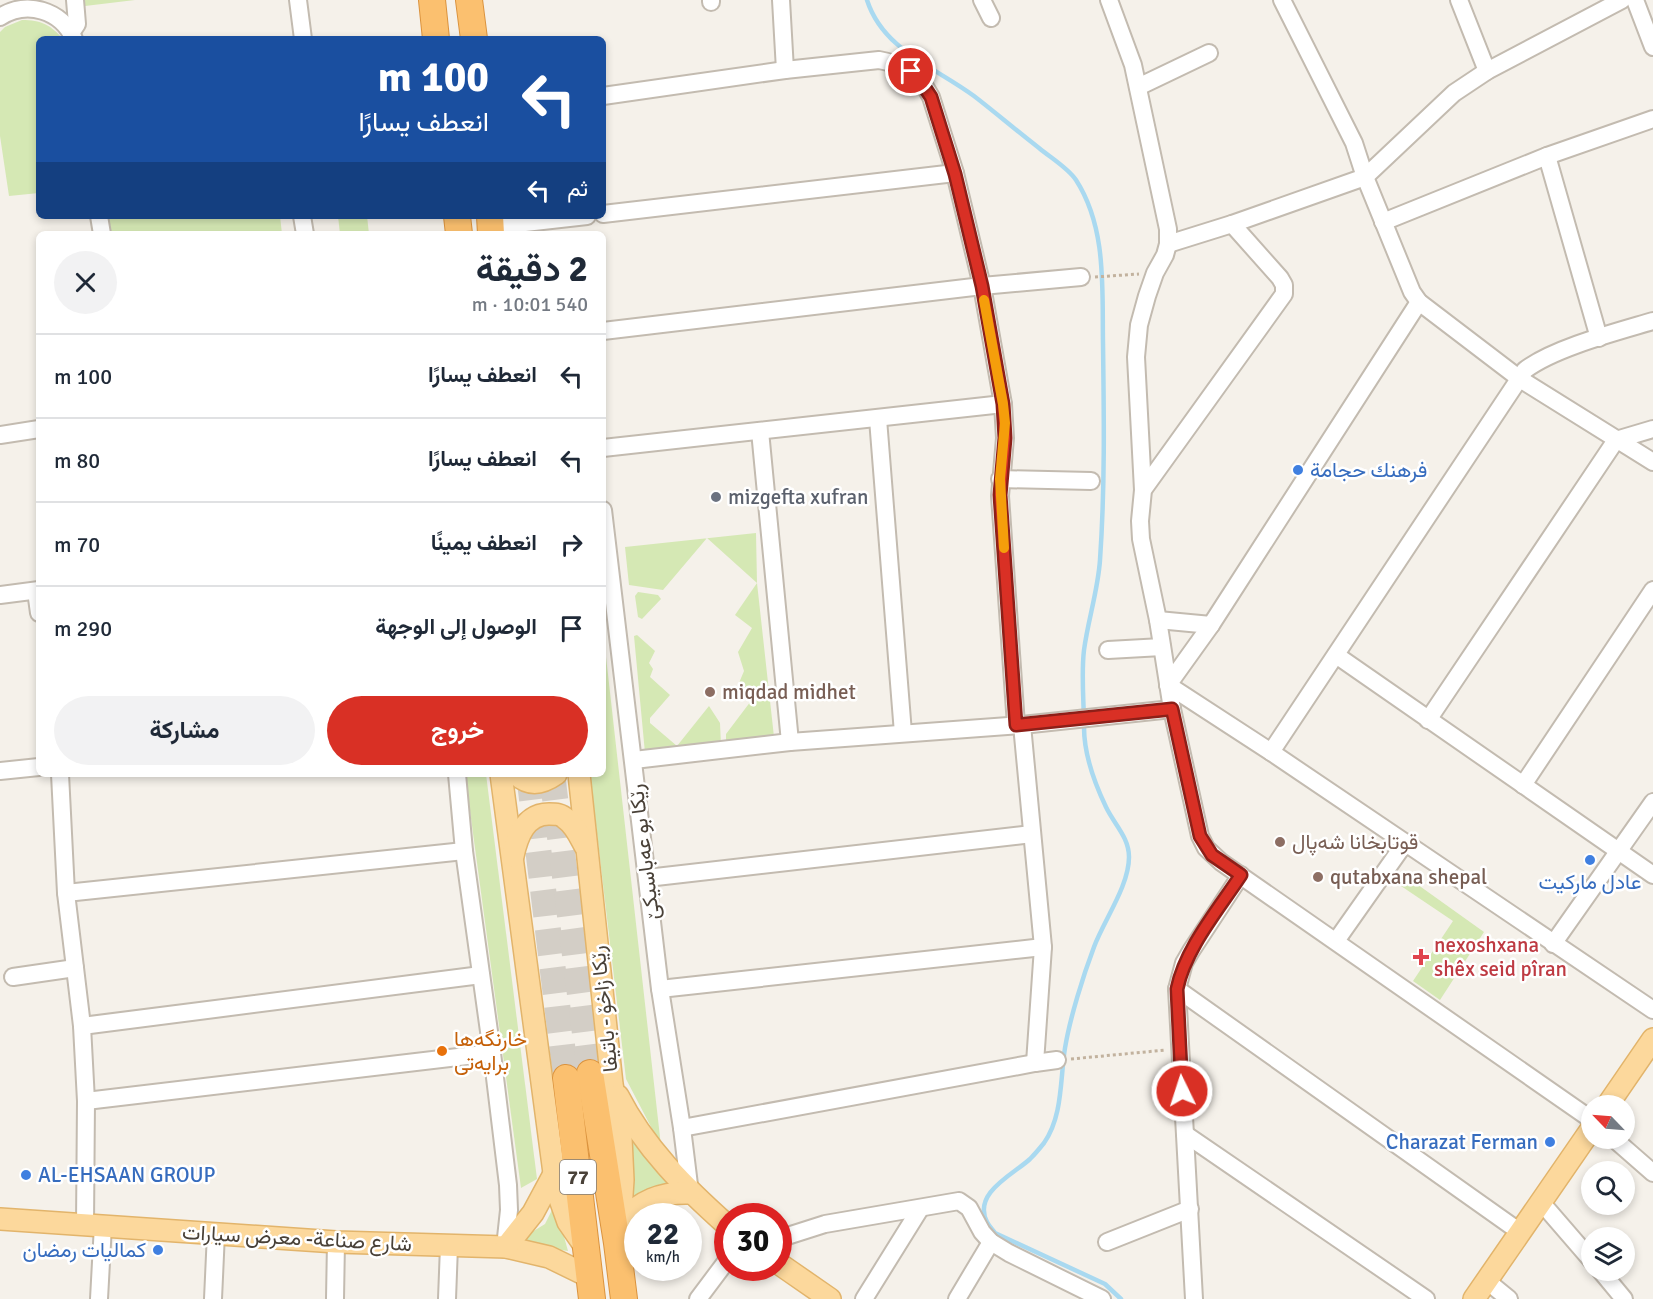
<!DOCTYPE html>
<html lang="ar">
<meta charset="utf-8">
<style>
:root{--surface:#fff;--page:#f2f2f3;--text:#1f2937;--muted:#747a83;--line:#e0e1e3;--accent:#d93025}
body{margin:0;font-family:Signika,Vazirmatn,sans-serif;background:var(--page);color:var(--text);direction:rtl;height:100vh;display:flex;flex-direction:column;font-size:22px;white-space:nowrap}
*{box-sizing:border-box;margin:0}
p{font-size:20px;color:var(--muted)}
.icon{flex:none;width:33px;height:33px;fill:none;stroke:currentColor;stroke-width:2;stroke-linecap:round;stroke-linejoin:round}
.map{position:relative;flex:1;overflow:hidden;direction:ltr}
.details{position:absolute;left:36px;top:231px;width:570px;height:546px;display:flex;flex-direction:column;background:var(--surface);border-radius:9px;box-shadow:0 3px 9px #0003;direction:rtl}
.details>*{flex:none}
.top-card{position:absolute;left:36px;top:36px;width:570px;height:183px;border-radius:9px;box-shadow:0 3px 9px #0003;direction:rtl;background:#1a4fa0;color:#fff;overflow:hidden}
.needle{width:39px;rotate:295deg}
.buttons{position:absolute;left:1581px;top:1095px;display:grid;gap:12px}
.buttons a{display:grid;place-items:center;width:54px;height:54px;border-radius:50%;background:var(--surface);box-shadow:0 3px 9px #0003;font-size:30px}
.speed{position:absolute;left:624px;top:1203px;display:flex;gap:12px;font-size:30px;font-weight:700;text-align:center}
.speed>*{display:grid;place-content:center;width:78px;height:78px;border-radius:50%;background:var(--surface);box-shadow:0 3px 9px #0003;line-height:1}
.speed small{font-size:15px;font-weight:400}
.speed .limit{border:9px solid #d22;background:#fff;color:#111}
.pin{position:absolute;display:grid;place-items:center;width:51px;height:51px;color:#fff;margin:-26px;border:3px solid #fff;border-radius:50%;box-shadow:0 2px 6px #0007}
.me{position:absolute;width:66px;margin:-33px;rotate:356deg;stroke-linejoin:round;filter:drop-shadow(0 0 4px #0008)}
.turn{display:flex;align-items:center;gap:21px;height:126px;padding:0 18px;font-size:27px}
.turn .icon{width:78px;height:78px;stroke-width:2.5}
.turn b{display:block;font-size:42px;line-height:51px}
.then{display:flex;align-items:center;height:57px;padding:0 18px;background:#0003;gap:12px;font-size:22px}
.round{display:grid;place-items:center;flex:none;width:63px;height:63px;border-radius:32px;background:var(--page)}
.overview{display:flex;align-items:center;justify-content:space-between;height:102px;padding:0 18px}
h1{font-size:36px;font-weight:700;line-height:45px}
.cta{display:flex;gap:12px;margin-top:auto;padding:12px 18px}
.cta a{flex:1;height:69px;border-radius:36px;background:var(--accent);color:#fff;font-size:24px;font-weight:700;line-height:69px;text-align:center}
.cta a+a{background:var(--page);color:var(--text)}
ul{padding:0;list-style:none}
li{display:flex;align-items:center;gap:18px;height:84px;padding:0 18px;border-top:2px solid var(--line)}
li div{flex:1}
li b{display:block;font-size:22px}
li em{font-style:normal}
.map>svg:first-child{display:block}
</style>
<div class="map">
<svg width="1653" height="1299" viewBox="0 0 1653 1299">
<rect width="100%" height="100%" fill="#f5f1ea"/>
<g fill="#d5e8b4">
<polygon points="84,0 135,0 85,6"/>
<path d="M 22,20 C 41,20 51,25 63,39 L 39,39 L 39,193 L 9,196 L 0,136 L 0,32 L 5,27 Z"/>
<polygon points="108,216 151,216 152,218 168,216 280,216 282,234 110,234"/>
<polygon points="338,216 367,216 369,234 340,234"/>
<polygon points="756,533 757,583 774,737 726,742 726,734 754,697 739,683 744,671 738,652 752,628 735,615 757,583 707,538 663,590 629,585 625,547"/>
<polygon points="638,592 658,595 661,599 642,619 638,617 635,596"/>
<polygon points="603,630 661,1146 626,1079 590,774 603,774"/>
<polygon points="637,635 655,651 649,663 653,669 650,677 670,695 650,718 650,723 677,746 709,706 720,723 721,745 645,753 634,636"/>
<polygon points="465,774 486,774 537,1179 521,1188"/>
<polygon points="1407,877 1484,932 1440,1000 1413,981 1453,921 1401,886"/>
<polygon points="627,1132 674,1186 654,1186 629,1204"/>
<polygon points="555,1204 568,1251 528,1245 524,1237 545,1224"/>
</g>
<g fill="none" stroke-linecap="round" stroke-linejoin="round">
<path stroke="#a9d9f0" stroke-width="4.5" d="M 867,0 C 883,50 935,67 974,96 C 996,113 1017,131 1039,148 C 1051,158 1068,168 1076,180 C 1107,228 1102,289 1103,343 C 1104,416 1105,488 1100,560 C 1098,590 1088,620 1084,650 C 1081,675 1084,702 1084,727 C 1084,755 1094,782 1106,807 C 1114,824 1129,837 1129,857 C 1129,886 1104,920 1094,947 C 1083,976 1070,1018 1065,1048 C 1060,1079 1063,1116 1044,1143 C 1040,1148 1035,1154 1030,1159 C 1014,1174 972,1193 987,1222 C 989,1226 992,1229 995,1233 L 1105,1284 L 1121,1299"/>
<g stroke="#d3cec6" stroke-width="26" stroke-dasharray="26 13" stroke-linecap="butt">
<polyline points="529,774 566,1078"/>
<polyline points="552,774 590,1073"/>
</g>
<defs>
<g id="minor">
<polyline points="298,0 303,39"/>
<polyline points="711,0 711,2"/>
<polyline points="781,0 785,70"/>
<polyline points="982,0 991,18"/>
<polyline points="1109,0 1133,65 1168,229 1168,244 1165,255 1155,273 1147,296 1139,325 1136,357 1143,490"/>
<polyline points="1282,0 1354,143 1365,177 1412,292 1419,302 1520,379 1653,462"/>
<polyline points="1459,0 1487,71"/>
<polyline points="1635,0 1653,47"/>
<path d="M 0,17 C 27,0 61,10 74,39"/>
<polyline points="71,33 77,24 75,0"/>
<polyline points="1138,87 1209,53"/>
<path d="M 603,96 L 785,70 L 879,60 C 903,64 920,75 931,97 L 955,173 L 982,286 L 1003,404 L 1005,438 L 1000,496 L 1016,725"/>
<polyline points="1547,156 1599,338"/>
<polyline points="603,214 955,173"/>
<polyline points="99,216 102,234"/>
<polyline points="302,216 305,234"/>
<polyline points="1383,222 1547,156 1653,119"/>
<polyline points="1232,224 1280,278 1284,285 1284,294 1143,490 1140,521 1141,539 1158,620 1172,709 1200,836 1206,848 1221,862 1592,1120"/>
<polyline points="490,227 587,216"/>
<polyline points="1168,244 1232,224 1365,177 1454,93 1487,71 1622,0"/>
<polyline points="603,331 982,286 1081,277"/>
<polyline points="878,419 903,733"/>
<polyline points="760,431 790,742"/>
<polyline points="0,435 39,429"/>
<polyline points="603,448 1003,404"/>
<polyline points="1000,479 1091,481"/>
<polyline points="603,510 660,989 682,1128 690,1193"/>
<polyline points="36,591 39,613"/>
<polyline points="0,595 39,590"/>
<polyline points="1158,620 1211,625"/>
<polyline points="1108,650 1162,647"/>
<polyline points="1336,655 1653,875"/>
<polyline points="1168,685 1271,752 1653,1010"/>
<polyline points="1168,685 1211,625 1419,302"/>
<polyline points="1428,720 1616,440 1653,429"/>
<polyline points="1022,725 1043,947 1035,1063"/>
<path d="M 1271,752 L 1525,370 C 1554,348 1616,332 1653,321"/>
<polyline points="634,760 790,742 1022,725 1172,709"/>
<polyline points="0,771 39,767"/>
<polyline points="60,774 66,893 82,1026 86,1101 85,1224"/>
<polyline points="457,774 464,851 492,1053 508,1185 509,1210 505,1247"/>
<polyline points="1523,785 1653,590"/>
<polyline points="647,878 1032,834"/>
<polyline points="66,893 464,851"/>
<polyline points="1336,941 1405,843"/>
<polyline points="1553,944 1653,802"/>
<polyline points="13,977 75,968"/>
<polyline points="660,989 1043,947"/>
<polyline points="1177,989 1520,1232"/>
<polyline points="82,1026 481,975"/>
<polyline points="86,1101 492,1053"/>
<polyline points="682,1128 1035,1063 1057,1060"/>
<polyline points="1185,1134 1426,1299"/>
<polyline points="1613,1138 1653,1173"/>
<polyline points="1541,1202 1592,1261"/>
<polyline points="778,1239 825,1224 959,1201 969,1208 982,1232 991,1242 1009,1253 1102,1299"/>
<polyline points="1107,1242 1190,1209"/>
<polyline points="1600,1270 1624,1299"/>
<polyline points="1487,1281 1509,1299"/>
<polyline points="99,1299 103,1225"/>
<polyline points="213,1299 216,1233"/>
<polyline points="335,1299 336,1242"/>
<polyline points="447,1299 449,1246"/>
<polyline points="698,1299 728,1259"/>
<polyline points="864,1299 920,1209"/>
<polyline points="957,1299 991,1242"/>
<polyline points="1194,1299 1177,989 1184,963 1191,951 1241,875"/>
</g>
<g id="major">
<polyline points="501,774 556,1188 568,1222 586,1248"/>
<path d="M 516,774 C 529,786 542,784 556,774"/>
<polyline points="579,774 612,1084 621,1138 623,1180 620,1225"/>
<path d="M 513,856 C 517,837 525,814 549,814 C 556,814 561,814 566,819 C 575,825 580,837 585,846"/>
<path d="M 618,1096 C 644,1147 685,1188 728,1226"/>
<polyline points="1607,1106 1653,1039"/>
<polyline points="0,1219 336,1242 506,1247 549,1257 590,1277"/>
<path d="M 621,1222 C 640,1201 661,1192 690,1193"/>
<polyline points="506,1247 533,1213 554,1174"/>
<polyline points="778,1263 830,1299"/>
<polyline points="1474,1299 1592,1128"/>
</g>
<g id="highway">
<polyline points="432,0 436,39"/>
<polyline points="469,0 474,39"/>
<polyline points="457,216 459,234"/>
<polyline points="490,216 491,234"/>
<polyline points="590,1073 617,1243 624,1299"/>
<polyline points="566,1078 592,1299"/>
</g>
</defs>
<use href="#minor" stroke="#c3bbb0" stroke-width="20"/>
<use href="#major" stroke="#e2b46b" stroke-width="24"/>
<use href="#highway" stroke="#db933e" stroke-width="28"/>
<g stroke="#c2b29e" stroke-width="3" stroke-dasharray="3 3" stroke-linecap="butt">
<polyline points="1095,277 1139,274"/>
<polyline points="1071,1059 1166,1050"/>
</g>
<use href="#minor" stroke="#fff" stroke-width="16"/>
<use href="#major" stroke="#fcd89c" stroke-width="21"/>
<use href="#highway" stroke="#fbc06f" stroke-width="26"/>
</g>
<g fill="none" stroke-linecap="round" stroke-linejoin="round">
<defs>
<path id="route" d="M 911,71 L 919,79 L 931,97 L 955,174 L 982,286 L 1003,404 L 1005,438 L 1000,495 L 1016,725 L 1172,709 L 1200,836 L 1212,855 L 1241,875 C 1218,910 1185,949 1177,989 L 1182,1091"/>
</defs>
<use href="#route" stroke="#8d1f18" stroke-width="15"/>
<use href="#route" stroke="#d93025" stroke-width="10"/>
<polyline stroke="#f59e0b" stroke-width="10" points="984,300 1003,404 1005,423 1000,479 1004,548"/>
</g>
<g fill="#3f7fe0" stroke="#fff" stroke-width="2">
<circle cx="1298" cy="470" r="6"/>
<circle cx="1590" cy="860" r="6"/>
<circle cx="1550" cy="1142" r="6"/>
<circle cx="26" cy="1175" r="6"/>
<circle cx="158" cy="1250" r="6"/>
</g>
<circle fill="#6b7280" stroke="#fff" stroke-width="2" cx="716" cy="497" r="6"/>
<g fill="#8d6e63" stroke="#fff" stroke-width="2">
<circle cx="710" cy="692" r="6"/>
<circle cx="1280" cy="842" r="6"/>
<circle cx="1318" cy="877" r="6"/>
</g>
<path fill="#e0444e" stroke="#fff" stroke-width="2" d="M1418 948h6v6h6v6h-6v6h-6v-6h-6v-6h6z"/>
<circle fill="#e8710a" stroke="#fff" stroke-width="2" cx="442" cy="1051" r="6"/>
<g text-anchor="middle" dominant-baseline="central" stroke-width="5" stroke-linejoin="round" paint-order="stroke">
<rect fill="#fff" stroke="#807a74" stroke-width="1.5" x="560" y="1160" width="36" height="34" rx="4.5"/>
<g font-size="20" font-weight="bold" fill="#494138">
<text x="578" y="1177">77</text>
</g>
<g font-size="21" fill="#366cbe" stroke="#fff" text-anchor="start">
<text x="1310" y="470">فرهنك حجامة</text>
<text x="1590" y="882" text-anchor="middle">عادل ماركيت</text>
<text x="1538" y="1142" text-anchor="end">Charazat Ferman</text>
<text x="38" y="1175">AL-EHSAAN GROUP</text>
<text x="146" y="1250" text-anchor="end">كماليات رمضان</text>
</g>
<g font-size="21" fill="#5b616d" stroke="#fff" text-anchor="start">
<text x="728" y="497">mizgefta xufran</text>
</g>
<g font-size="21" fill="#785e54" stroke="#fff" text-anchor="start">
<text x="722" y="692">miqdad midhet</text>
<text x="1292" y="842">قوتابخانا شەپال</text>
<text x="1330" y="877">qutabxana shepal</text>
</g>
<g font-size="21" fill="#494138" stroke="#fff">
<text transform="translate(644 852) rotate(-97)">رێكا بو عه‌باسيكێ</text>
<text transform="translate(604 1009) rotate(-96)">رێکا زاخۆ - باتیفا</text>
<text transform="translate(297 1238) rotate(3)">شارع صناعة- معرض سيارات</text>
</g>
<g font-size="21" fill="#be3a42" stroke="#fff" text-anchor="start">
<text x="1434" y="945">nexoshxana<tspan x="1434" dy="24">shêx seid pîran</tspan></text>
</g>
<g font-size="21" fill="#c56008" stroke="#fff" text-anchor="start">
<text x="454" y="1039">خارنگه‌ها<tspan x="454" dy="24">برايه‌تى</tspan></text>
</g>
</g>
</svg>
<div class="buttons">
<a><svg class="needle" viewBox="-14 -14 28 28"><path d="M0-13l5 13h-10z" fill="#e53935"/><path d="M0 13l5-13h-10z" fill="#747a83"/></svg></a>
<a><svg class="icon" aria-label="search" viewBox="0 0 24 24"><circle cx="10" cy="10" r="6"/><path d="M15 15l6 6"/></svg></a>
<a><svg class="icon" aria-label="layers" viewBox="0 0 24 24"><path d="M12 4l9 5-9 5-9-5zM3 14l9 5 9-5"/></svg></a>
</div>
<div class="speed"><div>22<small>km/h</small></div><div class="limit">30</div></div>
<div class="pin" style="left:911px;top:71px;background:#d93025"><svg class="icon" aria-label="arrive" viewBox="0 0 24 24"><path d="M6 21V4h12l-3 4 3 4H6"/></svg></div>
<svg class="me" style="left:1182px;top:1091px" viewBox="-20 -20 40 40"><circle r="17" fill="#d93025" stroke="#fff" stroke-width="3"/><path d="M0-11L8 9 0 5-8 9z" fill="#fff"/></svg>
<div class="top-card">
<div class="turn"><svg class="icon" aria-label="left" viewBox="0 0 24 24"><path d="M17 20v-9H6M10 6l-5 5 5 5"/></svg><div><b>100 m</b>انعطف يسارًا</div></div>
<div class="then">ثم<svg class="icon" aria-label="left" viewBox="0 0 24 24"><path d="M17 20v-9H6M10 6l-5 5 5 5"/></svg></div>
</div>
<section class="details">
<div class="overview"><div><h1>2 دقيقة</h1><p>540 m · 10:01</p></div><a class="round"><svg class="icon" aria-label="close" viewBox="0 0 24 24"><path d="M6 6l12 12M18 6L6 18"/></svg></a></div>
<ul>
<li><svg class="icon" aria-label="left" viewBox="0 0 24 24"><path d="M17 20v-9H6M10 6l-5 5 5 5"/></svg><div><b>انعطف يسارًا</b></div><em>100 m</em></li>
<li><svg class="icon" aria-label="left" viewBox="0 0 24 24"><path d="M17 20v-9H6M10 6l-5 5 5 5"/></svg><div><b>انعطف يسارًا</b></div><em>80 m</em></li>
<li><svg class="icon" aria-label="right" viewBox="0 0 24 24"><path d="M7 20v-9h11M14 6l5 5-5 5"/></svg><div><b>انعطف يمينًا</b></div><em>70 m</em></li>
<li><svg class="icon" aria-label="arrive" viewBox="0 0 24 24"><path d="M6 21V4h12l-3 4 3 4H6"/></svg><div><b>الوصول إلى الوجهة</b></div><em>290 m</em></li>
</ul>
<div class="cta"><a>خروج</a><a>مشاركة</a></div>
</section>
</div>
